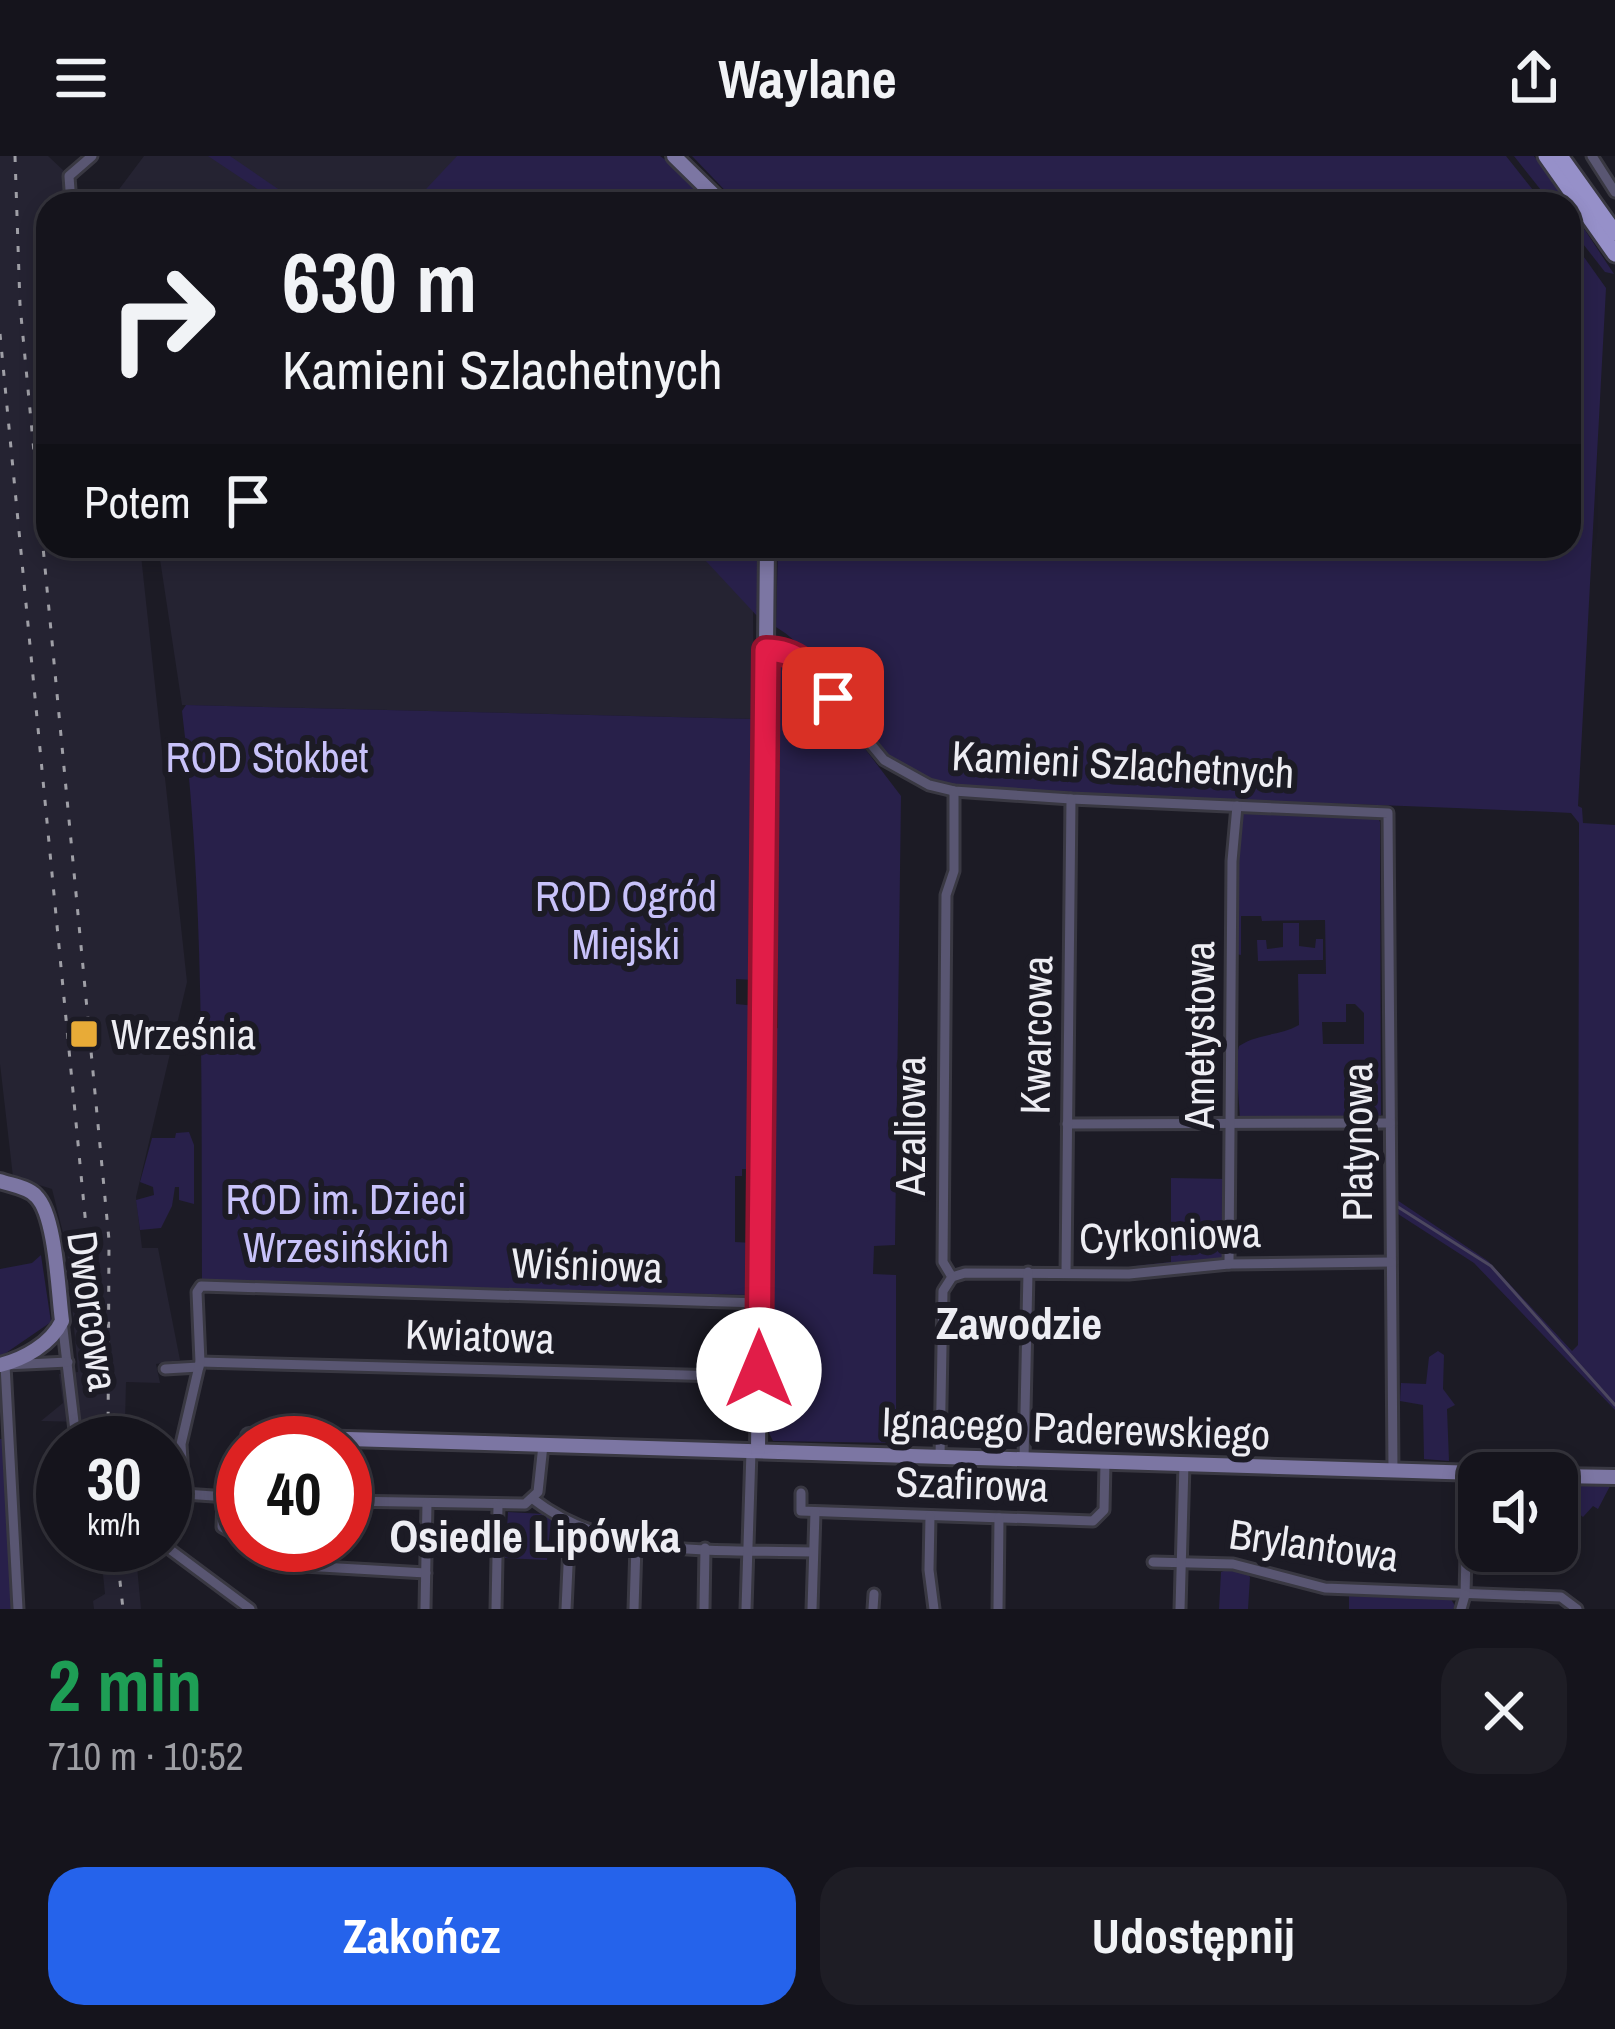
<!DOCTYPE html>
<html lang="pl">
<meta charset="utf-8">
<style>
:root{--surface:#15141c;--page:#1e1d25;--text:#f1f3f6;--muted:#9d9ea3;--line:#34333b;--accent:#2563eb}
body{margin:0;font-family:"Archivo Narrow",sans-serif;background:var(--page);color:var(--text);height:100vh;display:flex;flex-direction:column;font-size:45px;white-space:nowrap}
*{box-sizing:border-box;margin:0}
p{font-size:39px;color:var(--muted)}
.icon{flex:none;width:66px;height:66px;fill:none;stroke:currentColor;stroke-width:2;stroke-linecap:round;stroke-linejoin:round}
.map{position:relative;height:1453px;overflow:hidden}
.side{display:flex;flex-direction:column;background:var(--surface);flex:1}
.side>*{flex:none}
.banner{position:absolute;left:36px;top:36px;width:1545px;height:366px;border-radius:36px;box-shadow:0 6px 18px #0003,0 0 0 3px var(--line);background:#15141c;color:var(--text);overflow:hidden}
.fabs{position:absolute;left:1458px;top:1296px;display:grid;gap:24px}
.fabs a{display:grid;place-items:center;width:120px;height:120px;border-radius:24px;background:var(--surface);box-shadow:0 6px 18px #0003,0 0 0 3px var(--line);font-size:60px}
.speed{position:absolute;left:36px;top:1260px;display:flex;gap:24px;font-size:60px;font-weight:700;text-align:center}
.speed>*{display:grid;place-content:center;width:156px;height:156px;border-radius:50%;background:var(--surface);box-shadow:0 6px 18px #0003,0 0 0 3px var(--line);line-height:1}
.speed small{font-size:30px;font-weight:400}
.speed .limit{border:18px solid #d22;background:#fff;color:#111}
.pin{position:absolute;display:grid;place-items:center;width:102px;height:102px;color:#fff;margin:-51px;border-radius:24px;box-shadow:0 6px 18px #0006}
.me{position:absolute;width:132px;margin:-66px;rotate:0deg;stroke-linejoin:round;filter:drop-shadow(0 0 9px #0008)}
.turn{display:flex;align-items:center;gap:42px;height:252px;padding:0 48px;font-size:54px}
.turn .icon{width:156px;height:156px;stroke-width:2.5}
.turn b{display:block;font-size:84px;line-height:102px}
.then{display:flex;align-items:center;height:114px;padding:0 48px;background:#0003;gap:24px;font-size:45px}
.round{display:grid;place-items:center;flex:none;width:126px;height:126px;border-radius:36px;background:var(--page)}
.overview{display:flex;align-items:center;justify-content:space-between;height:204px;padding:0 48px}
h1{font-size:72px;font-weight:700;line-height:90px;color:#1e9e55}
.cta{display:flex;gap:24px;margin-top:auto;padding:24px 48px}
.cta a{flex:1;height:138px;border-radius:36px;background:var(--accent);color:#fff;font-size:48px;font-weight:700;line-height:138px;text-align:center}
.cta a+a{background:var(--page);color:var(--text)}
header{display:flex;justify-content:space-between;align-items:center;height:156px;padding:0 48px;background:var(--surface);font-size:54px;font-weight:700}
.map>svg:first-child{display:block}
</style>
<header><svg class="icon" aria-label="menu" viewBox="0 0 24 24"><path d="M4 6h16M4 12h16M4 18h16"/></svg>Waylane<svg class="icon" aria-label="share" viewBox="0 0 24 24"><path d="M12 15V3M7 8l5-5 5 5M5 13v7h14v-7"/></svg></header>
<div class="map">
<svg width="1615" height="1453" viewBox="0 0 1615 1453">
<rect width="100%" height="100%" fill="#1c1b25"/>
<g fill="#252332">
<polygon points="0,0 48,0 65,16 74,48 48,48 48,390 140,390 187,826 136,1041 142,1092 158,1092 180,1204 156,1208 160,1227 126,1226 125,1267 41,1265 63,1247 59,1218 78,1216 67,1093 52,1033 13,1021 0,908"/>
<polygon points="144,0 460,0 417,48 108,48"/>
<polygon points="158,390 698,390 753,450 754,563 182,549"/>
<polygon points="100,1389 135,1389 141,1453 94,1453 93,1445 105,1438"/>
</g>
<g fill="#28204a" fill-rule="evenodd">
<polygon points="208,0 230,0 300,48 280,48"/>
<polygon points="457,0 660,0 688,20 715,48 412,48"/>
<polygon points="692,0 1506,0 1544,48 738,48"/>
<polygon points="1514,0 1534,0 1568,48 1552,48"/>
<polygon points="1569,50 1614,118 1605,116 1569,70"/>
<path d="M 1569,80 L 1606,132 L 1578,650 L 1582,652 L 1583,667 L 1615,669 L 1615,1254 L 1474,1107 L 1398,1058 L 1397,1044 L 1488,1105 L 1572,1195 L 1578,1189 L 1579,667 L 1571,657 C 1464,652 1357,648 1250,645 C 1174,643 964,649 905,611 C 850,576 832,505 776,471 L 778,390 L 1569,390 Z"/>
<polygon points="692,390 763,390 763,455 758,461"/>
<polygon points="778,500 797,507 821,535 901,640 895,1089 874,1090 873,1118 896,1119 896,1287 773,1285 769,1277 774,873 778,872"/>
<path d="M 186,549 L 754,563 L 755,824 L 736,823 L 736,848 L 756,850 L 752,1013 L 742,1013 L 742,1020 L 735,1020 L 735,1086 L 753,1087 L 752,1139 L 202,1126 C 201,935 205,745 182,555 Z"/>
<path d="M 1245,657 L 1378,662 L 1380,666 L 1381,959 L 1369,963 L 1240,963 L 1236,903 L 1239,890 C 1259,877 1280,880 1299,869 L 1298,818 L 1326,818 L 1325,764 L 1262,765 L 1261,760 L 1241,760 L 1241,799 L 1236,798 L 1234,708 L 1238,663 ZM 1346,848 L 1355,848 L 1364,857 L 1364,888 L 1323,888 L 1322,866 L 1346,866 Z"/>
<polygon points="1283,767 1299,767 1299,790 1315,792 1316,783 1323,783 1323,804 1258,805 1257,784 1266,784 1267,793 1283,791"/>
<polygon points="189,976 194,989 194,1048 179,1044 179,1031 175,1031 172,1050 161,1072 140,1074 136,1044 154,1039 153,1031 140,1026 152,982 175,982 176,977"/>
<polygon points="1171,1022 1228,1023 1226,1097 1221,1105 1135,1114 1135,1110 1171,1106"/>
<polygon points="41,1099 51,1166 0,1201 0,1113 32,1107"/>
<polygon points="1438,1195 1444,1199 1443,1233 1455,1249 1447,1253 1449,1305 1424,1303 1423,1249 1400,1245 1401,1227 1426,1228 1429,1201"/>
<polygon points="0,1283 3,1283 13,1453 0,1453"/>
<polygon points="1473,1324 1479,1325 1479,1395 1557,1395 1557,1327 1563,1328 1561,1400 1473,1397"/>
<polygon points="1572,1327 1609,1328 1610,1330 1598,1353 1593,1350 1583,1361 1571,1351"/>
<polygon points="508,1356 544,1358 551,1363 547,1404 505,1402"/>
<polygon points="1226,1414 1247,1417 1250,1421 1248,1453 1219,1453 1221,1416"/>
<polygon points="1349,1440 1451,1443 1455,1450 1453,1453 1349,1453"/>
</g>
<g fill="none" stroke-linecap="round" stroke-linejoin="round">
<polyline stroke="#4c475f" stroke-width="3" points="1398,1051 1491,1110 1615,1249"/>
<defs>
<g id="street">
<polyline points="1592,0 1615,36"/>
<polyline points="71,48 69,20 92,0"/>
<polyline points="766,494 789,496 800,502 884,604 929,629 954,635 1071,643 1388,657 1393,1315"/>
<polyline points="1067,968 1390,967"/>
<polyline points="1229,1108 1232,705 1237,650"/>
<polyline points="1066,1116 1071,643"/>
<polyline points="952,1121 943,1106 946,739 954,715 954,635"/>
<polyline points="952,1121 965,1117 1129,1118 1229,1108 1391,1106"/>
<polyline points="62,1165 76,1283 71,1287"/>
<polyline points="200,1206 759,1221"/>
<polyline points="165,1213 199,1211"/>
<polyline points="940,1301 943,1135 952,1121"/>
<polyline points="1024,1303 1028,1116"/>
<polyline points="801,1337 801,1355 1093,1365 1104,1354 1105,1306"/>
<polyline points="184,1338 243,1342"/>
<polyline points="223,1341 222,1371 243,1383"/>
<path d="M 533,1343 C 612,1404 718,1393 813,1396"/>
<polyline points="345,1345 525,1348 538,1336 543,1289"/>
<polyline points="165,1358 184,1338 181,1288 200,1206 197,1136 201,1130 759,1147"/>
<polyline points="930,1360 929,1414 934,1453"/>
<polyline points="164,1389 250,1453"/>
<polyline points="255,1389 286,1409 426,1417"/>
<polyline points="1153,1406 1233,1408 1325,1432 1561,1441 1577,1453"/>
<polyline points="18,1453 5,1209 68,1206"/>
<polyline points="425,1453 427,1347"/>
<polyline points="496,1453 498,1350"/>
<polyline points="566,1453 570,1368"/>
<polyline points="634,1453 636,1389"/>
<polyline points="704,1453 705,1392"/>
<polyline points="746,1453 751,1295"/>
<polyline points="812,1453 815,1356"/>
<polyline points="873,1453 874,1438"/>
<polyline points="998,1453 999,1362"/>
<polyline points="1180,1453 1184,1308"/>
<polyline points="1461,1453 1465,1439 1468,1317"/>
</g>
<g id="secondary">
<polyline points="674,0 723,48"/>
<path d="M 0,1025 C 11,1029 28,1031 36,1040 C 56,1059 58,1136 62,1165 C 51,1188 24,1203 0,1209"/>
<polyline points="249,1280 1479,1317"/>
<polyline points="758,1295 767,390"/>
<polyline points="1557,1320 1615,1321"/>
</g>
<g id="primary">
<polyline points="1546,0 1615,98"/>
<polyline points="1560,0 1615,77"/>
</g>
</defs>
<use href="#street" stroke="#393842" stroke-width="15"/>
<use href="#secondary" stroke="#393842" stroke-width="20"/>
<use href="#primary" stroke="#393842" stroke-width="21"/>
<use href="#street" stroke="#595672" stroke-width="9"/>
<use href="#secondary" stroke="#7c76a3" stroke-width="14"/>
<use href="#primary" stroke="#9690c9" stroke-width="15"/>
<g stroke="#9f9fa6" stroke-width="3" stroke-dasharray="6 12" stroke-linecap="butt">
<polyline points="15,0 20,149 109,1084 108,1287"/>
<polyline points="0,178 96,1174"/>
<polyline points="116,1389 123,1453"/>
</g>
</g>
<g fill="none" stroke-linecap="round" stroke-linejoin="round">
<defs>
<path id="route" d="M 759,1214 L 766,494 C 801,494 814,516 833,542"/>
</defs>
<use href="#route" stroke="#92132f" stroke-width="30"/>
<use href="#route" stroke="#e11d48" stroke-width="21"/>
</g>
<rect fill="#e8ab37" stroke="#1c1b25" stroke-width="4.5" x="69" y="863" width="30" height="30" rx="6"/>
<g text-anchor="middle" dominant-baseline="central" stroke-width="12" stroke-linejoin="round" paint-order="stroke">
<g font-size="42" fill="#c8c2fa" stroke="#1c1b25">
<text x="267" y="601">ROD Stokbet</text>
<text x="626" y="740">ROD Ogród<tspan x="626" dy="48">Miejski</tspan></text>
<text x="346" y="1043">ROD im. Dzieci<tspan x="346" dy="48">Wrzesińskich</tspan></text>
</g>
<g font-size="42" fill="#ededf3" stroke="#1c1b25">
<text transform="translate(1123 608) rotate(3)">Kamieni Szlachetnych</text>
<text transform="translate(1036 879) rotate(-89)">Kwarcowa</text>
<text transform="translate(1199 879) rotate(-90)">Ametystowa</text>
<text transform="translate(910 970) rotate(-90)">Azaliowa</text>
<text transform="translate(1357 986) rotate(-90)">Platynowa</text>
<text transform="translate(1170 1079) rotate(-2)">Cyrkoniowa</text>
<text transform="translate(587 1109) rotate(2)">Wiśniowa</text>
<text transform="translate(93 1155) rotate(82)">Dworcowa</text>
<text transform="translate(480 1180) rotate(2)">Kwiatowa</text>
<text transform="translate(1076 1272) rotate(2)">Ignacego Paderewskiego</text>
<text transform="translate(972 1328) rotate(2)">Szafirowa</text>
<text transform="translate(1314 1389) rotate(8)">Brylantowa</text>
</g>
<g font-size="42" fill="#ededf3" stroke="#1c1b25" text-anchor="start">
<text x="111" y="878">Września</text>
</g>
<g font-size="45" font-weight="bold" fill="#ededf3" stroke="#1c1b25">
<text x="1019" y="1166">Zawodzie</text>
<text x="535" y="1379">Osiedle Lipówka</text>
</g>
</g>
</svg>
<div class="fabs">
<a><svg class="icon" aria-label="sound" viewBox="0 0 24 24"><path d="M4 9h4l5-4v14l-5-4H4zM17 9q2 3 0 6"/></svg></a>
</div>
<div class="speed"><div>30<small>km/h</small></div><div class="limit">40</div></div>
<div class="pin" style="left:833px;top:542px;background:#d93025"><svg class="icon" aria-label="arrive" viewBox="0 0 24 24"><path d="M6 21V4h12l-3 4 3 4H6"/></svg></div>
<svg class="me" style="left:759px;top:1214px" viewBox="-20 -20 40 40"><circle r="19" fill="#fff"/><path d="M0-13L10 11 0 6-10 11z" fill="#e11d48"/></svg>
<div class="banner">
<div class="turn"><svg class="icon" aria-label="right" viewBox="0 0 24 24"><path d="M7 20v-9h11M14 6l5 5-5 5"/></svg><div><b>630 m</b>Kamieni Szlachetnych</div></div>
<div class="then">Potem<svg class="icon" aria-label="arrive" viewBox="0 0 24 24"><path d="M6 21V4h12l-3 4 3 4H6"/></svg></div>
</div>
</div>
<section class="side">
<div class="overview"><div><h1>2 min</h1><p>710 m · 10:52</p></div><a class="round"><svg class="icon" aria-label="close" viewBox="0 0 24 24"><path d="M6 6l12 12M18 6L6 18"/></svg></a></div>
<div class="cta"><a>Zakończ</a><a>Udostępnij</a></div>
</section>
